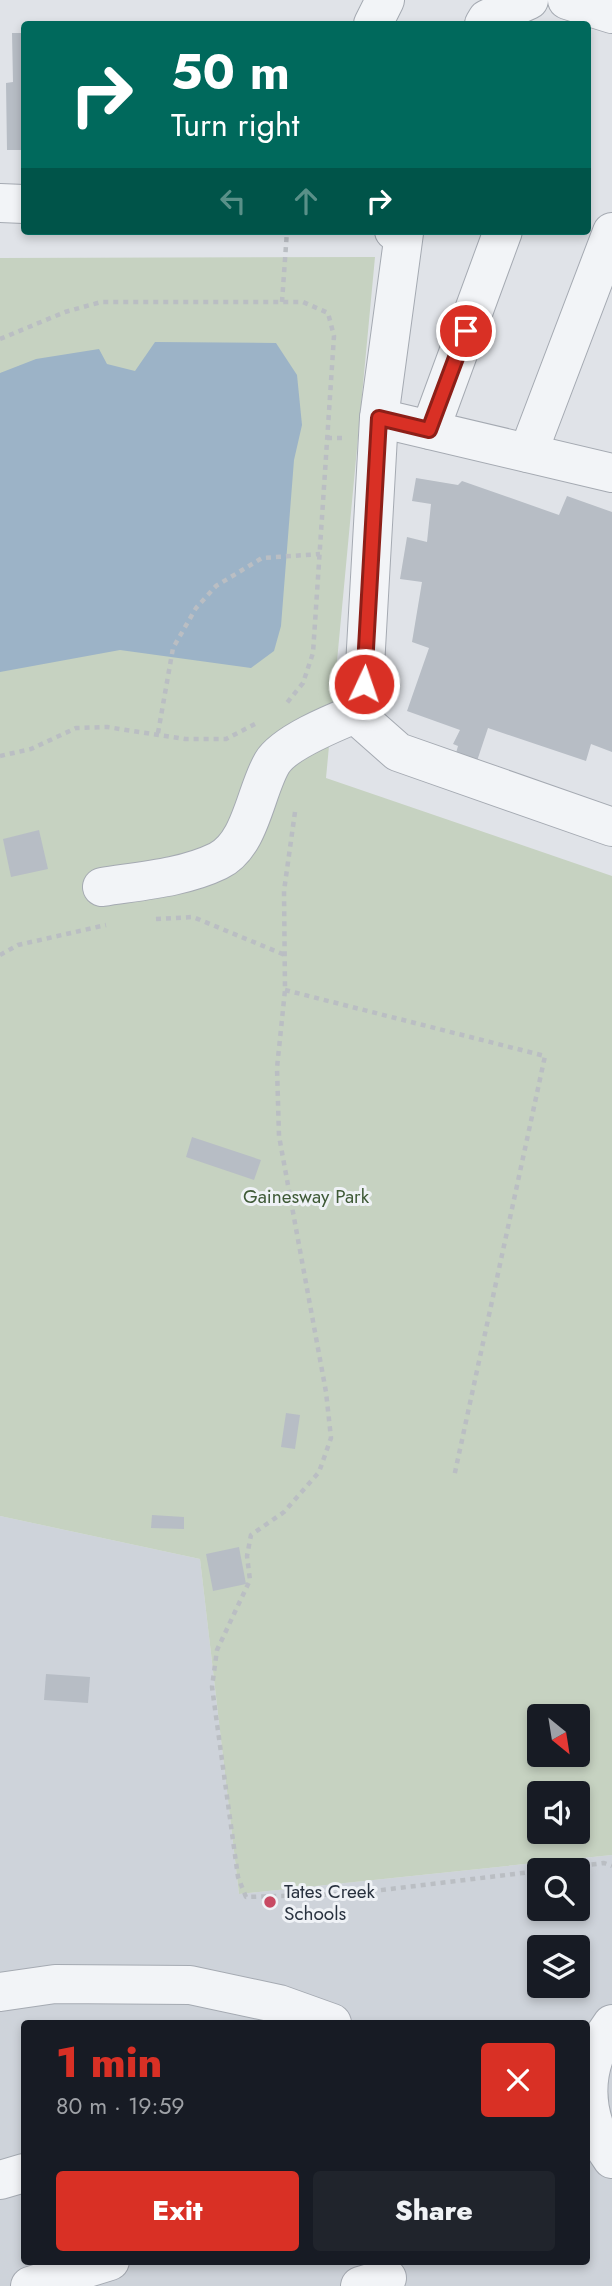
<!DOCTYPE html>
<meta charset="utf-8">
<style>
:root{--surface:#171b24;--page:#20242c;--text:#f1f3f6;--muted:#9ea1a6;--accent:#d93025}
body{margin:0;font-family:Jost,sans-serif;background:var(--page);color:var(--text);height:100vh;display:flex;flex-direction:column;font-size:26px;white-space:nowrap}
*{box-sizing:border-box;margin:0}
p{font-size:23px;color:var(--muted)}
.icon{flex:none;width:38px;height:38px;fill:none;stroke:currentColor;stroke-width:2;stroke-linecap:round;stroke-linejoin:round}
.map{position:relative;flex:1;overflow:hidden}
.details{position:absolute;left:21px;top:2020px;width:569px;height:245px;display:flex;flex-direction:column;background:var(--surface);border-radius:7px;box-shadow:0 4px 10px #0003}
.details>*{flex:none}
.top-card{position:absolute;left:21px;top:21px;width:570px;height:214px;border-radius:7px;box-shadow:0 4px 10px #0003;background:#00695c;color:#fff;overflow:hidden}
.needle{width:46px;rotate:150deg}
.buttons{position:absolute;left:527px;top:1704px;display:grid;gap:14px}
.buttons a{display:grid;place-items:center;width:63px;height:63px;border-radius:7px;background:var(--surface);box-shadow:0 4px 10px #0003;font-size:35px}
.pin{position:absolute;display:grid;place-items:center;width:60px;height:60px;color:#fff;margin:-30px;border:4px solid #fff;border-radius:50%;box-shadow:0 2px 7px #0007}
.me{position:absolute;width:77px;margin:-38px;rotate:3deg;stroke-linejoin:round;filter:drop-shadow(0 0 5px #0008)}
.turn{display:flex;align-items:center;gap:24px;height:147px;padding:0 35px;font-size:32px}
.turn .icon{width:91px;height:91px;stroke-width:2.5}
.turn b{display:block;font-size:49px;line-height:60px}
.lanes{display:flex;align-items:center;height:66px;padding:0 35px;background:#0003;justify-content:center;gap:35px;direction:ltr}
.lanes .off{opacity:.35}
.round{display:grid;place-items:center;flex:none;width:74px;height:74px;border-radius:7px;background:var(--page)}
.head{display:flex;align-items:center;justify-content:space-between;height:119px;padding:0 35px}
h1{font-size:42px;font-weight:800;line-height:52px;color:var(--accent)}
.cta{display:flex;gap:14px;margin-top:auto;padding:14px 35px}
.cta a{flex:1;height:80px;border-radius:7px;background:var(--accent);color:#fff;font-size:28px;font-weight:800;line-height:80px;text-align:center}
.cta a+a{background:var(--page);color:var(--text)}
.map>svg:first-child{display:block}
</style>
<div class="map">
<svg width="612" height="2286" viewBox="0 0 612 2286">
<rect width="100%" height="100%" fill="#e0e3e8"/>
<path fill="#ced3da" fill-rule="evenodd" d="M 0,1516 L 200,1559 L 239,1894 L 612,1855 L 612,2286 L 0,2286 ZM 539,1871 L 578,1871 L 578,1909 L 539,1909 ZM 539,1948 L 578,1948 L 578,1986 L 539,1986 ZM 24,2023 L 586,2023 L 586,2261 L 24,2261 Z"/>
<path fill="#c6d2c1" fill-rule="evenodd" d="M 375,257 L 326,778 L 612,876 L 612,1855 L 239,1894 L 200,1559 L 0,1516 L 0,258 ZM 539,1717 L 578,1717 L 578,1755 L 539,1755 ZM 539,1794 L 578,1794 L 578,1832 L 539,1832 Z"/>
<polygon fill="#9cb3c7" points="155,342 276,343 297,375 302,425 294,460 281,626 274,651 251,668 120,650 0,672 0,373 36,359 99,349 107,364 135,371"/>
<g fill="#b7bdc5">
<polygon points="12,33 24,33 24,150 7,150 6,83 13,82"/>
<polygon points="416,478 458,485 462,481 559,515 567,496 612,512 612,752 591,744 586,761 488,728 477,761 456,753 458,746 453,744 460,730 407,711 429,648 412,642 422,582 400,579 407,537 427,542 431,504 412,501"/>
<polygon points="39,830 48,869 11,877 3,839"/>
<polygon points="192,1137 261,1160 254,1180 186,1157"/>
<polygon points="286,1413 300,1415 295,1449 281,1447"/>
<polygon points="152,1515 184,1517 184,1529 151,1528"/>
<polygon points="239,1547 246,1584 213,1591 206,1554"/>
<polygon points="46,1674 90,1677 88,1703 44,1700"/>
</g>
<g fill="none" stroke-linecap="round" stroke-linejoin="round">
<defs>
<g id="minor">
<polyline points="567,0 612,14"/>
<polyline points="373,24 385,0"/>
<polyline points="484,24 487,19 529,0"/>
<polyline points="0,203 24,204"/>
<polyline points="394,231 404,233 379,418 364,684 355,714 398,752 612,827"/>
<polyline points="379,418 612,473"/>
<polyline points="430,430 503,231"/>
<polyline points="528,453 612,232"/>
<path d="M 102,887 C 140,881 183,878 218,861 C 251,845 255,792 272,763 C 284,743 333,723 355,714"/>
<polyline points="0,1992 55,1984 190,1985 279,2004 332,2023"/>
<path d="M 612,2024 C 580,2067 581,2116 612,2159"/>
<polyline points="0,2180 24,2173"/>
<polyline points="30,2286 110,2261"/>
<polyline points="360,2286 387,2278"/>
</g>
</defs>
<use href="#minor" stroke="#a5aab2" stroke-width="40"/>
<g stroke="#babec3" stroke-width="4.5" stroke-dasharray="5 5" stroke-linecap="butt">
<polyline points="282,302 287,231"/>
<polyline points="0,339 65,312 101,302 303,302 328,313 334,336 313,653 303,683 286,704"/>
<polyline points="327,438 344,438"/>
<polyline points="158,733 173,648 196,608 216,586 262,558 320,554"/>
<polyline points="0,756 31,749 76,728 107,727 185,739 226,739 255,724"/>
<polyline points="295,812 284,891 285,990 277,1068 279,1136 326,1392 331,1438 319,1472 284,1512 251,1535 247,1556 250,1580 217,1650 212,1687 238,1877 246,1897 349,1894 539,1871"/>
<polyline points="156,919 193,917 285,955"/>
<polyline points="0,955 18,945 106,925"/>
<polyline points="285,990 545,1056 454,1477"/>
<polyline points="542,1871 604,1863 612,1866"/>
</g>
<use href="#minor" stroke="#f2f4f7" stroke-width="38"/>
</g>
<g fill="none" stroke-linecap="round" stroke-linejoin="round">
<defs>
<polyline id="route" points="364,684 379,418 429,430 466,331"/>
</defs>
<use href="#route" stroke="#8d1f18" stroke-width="18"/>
<use href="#route" stroke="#d93025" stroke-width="12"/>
</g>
<circle fill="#c84a63" stroke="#eff2f6" stroke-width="2.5" cx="270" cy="1902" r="7"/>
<g text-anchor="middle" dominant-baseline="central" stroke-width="6" stroke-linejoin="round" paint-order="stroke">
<g font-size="19" fill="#3f5a37" stroke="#eff2f6">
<text x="306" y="1196">Gainesway Park</text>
</g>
<g font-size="19" fill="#29323f" stroke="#eff2f6" text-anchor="start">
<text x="284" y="1891">Tates Creek<tspan x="284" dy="22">Schools</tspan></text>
</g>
</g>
</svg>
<div class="buttons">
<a><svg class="needle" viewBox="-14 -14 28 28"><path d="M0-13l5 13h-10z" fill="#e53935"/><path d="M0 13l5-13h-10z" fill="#9ea1a6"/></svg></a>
<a><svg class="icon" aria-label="sound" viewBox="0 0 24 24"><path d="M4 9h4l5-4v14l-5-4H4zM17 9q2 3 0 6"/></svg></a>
<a><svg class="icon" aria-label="search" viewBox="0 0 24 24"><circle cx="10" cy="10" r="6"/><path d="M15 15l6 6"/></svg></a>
<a><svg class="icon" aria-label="layers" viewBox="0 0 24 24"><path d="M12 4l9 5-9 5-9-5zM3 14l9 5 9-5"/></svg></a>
</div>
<div class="pin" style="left:466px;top:331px;background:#d93025"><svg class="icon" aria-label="arrive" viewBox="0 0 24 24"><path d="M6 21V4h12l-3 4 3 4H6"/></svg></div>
<svg class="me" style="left:364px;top:684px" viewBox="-20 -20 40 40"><circle r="17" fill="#d93025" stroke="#fff" stroke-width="3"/><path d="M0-11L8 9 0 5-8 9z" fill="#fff"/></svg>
<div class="top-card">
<div class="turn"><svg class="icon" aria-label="right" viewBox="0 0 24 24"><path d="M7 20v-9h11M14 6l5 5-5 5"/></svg><div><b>50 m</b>Turn right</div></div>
<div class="lanes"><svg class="icon off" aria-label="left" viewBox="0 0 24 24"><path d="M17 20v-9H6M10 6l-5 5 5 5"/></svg><svg class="icon off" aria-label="ahead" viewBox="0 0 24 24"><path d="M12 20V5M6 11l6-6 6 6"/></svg><svg class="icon" aria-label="right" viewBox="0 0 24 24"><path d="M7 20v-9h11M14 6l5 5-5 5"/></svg></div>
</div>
<section class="details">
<div class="head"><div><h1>1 min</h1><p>80 m · 19:59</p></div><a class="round" style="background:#d93025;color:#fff"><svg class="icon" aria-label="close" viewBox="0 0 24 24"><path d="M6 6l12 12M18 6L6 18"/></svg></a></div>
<div class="cta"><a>Exit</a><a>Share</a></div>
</section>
</div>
